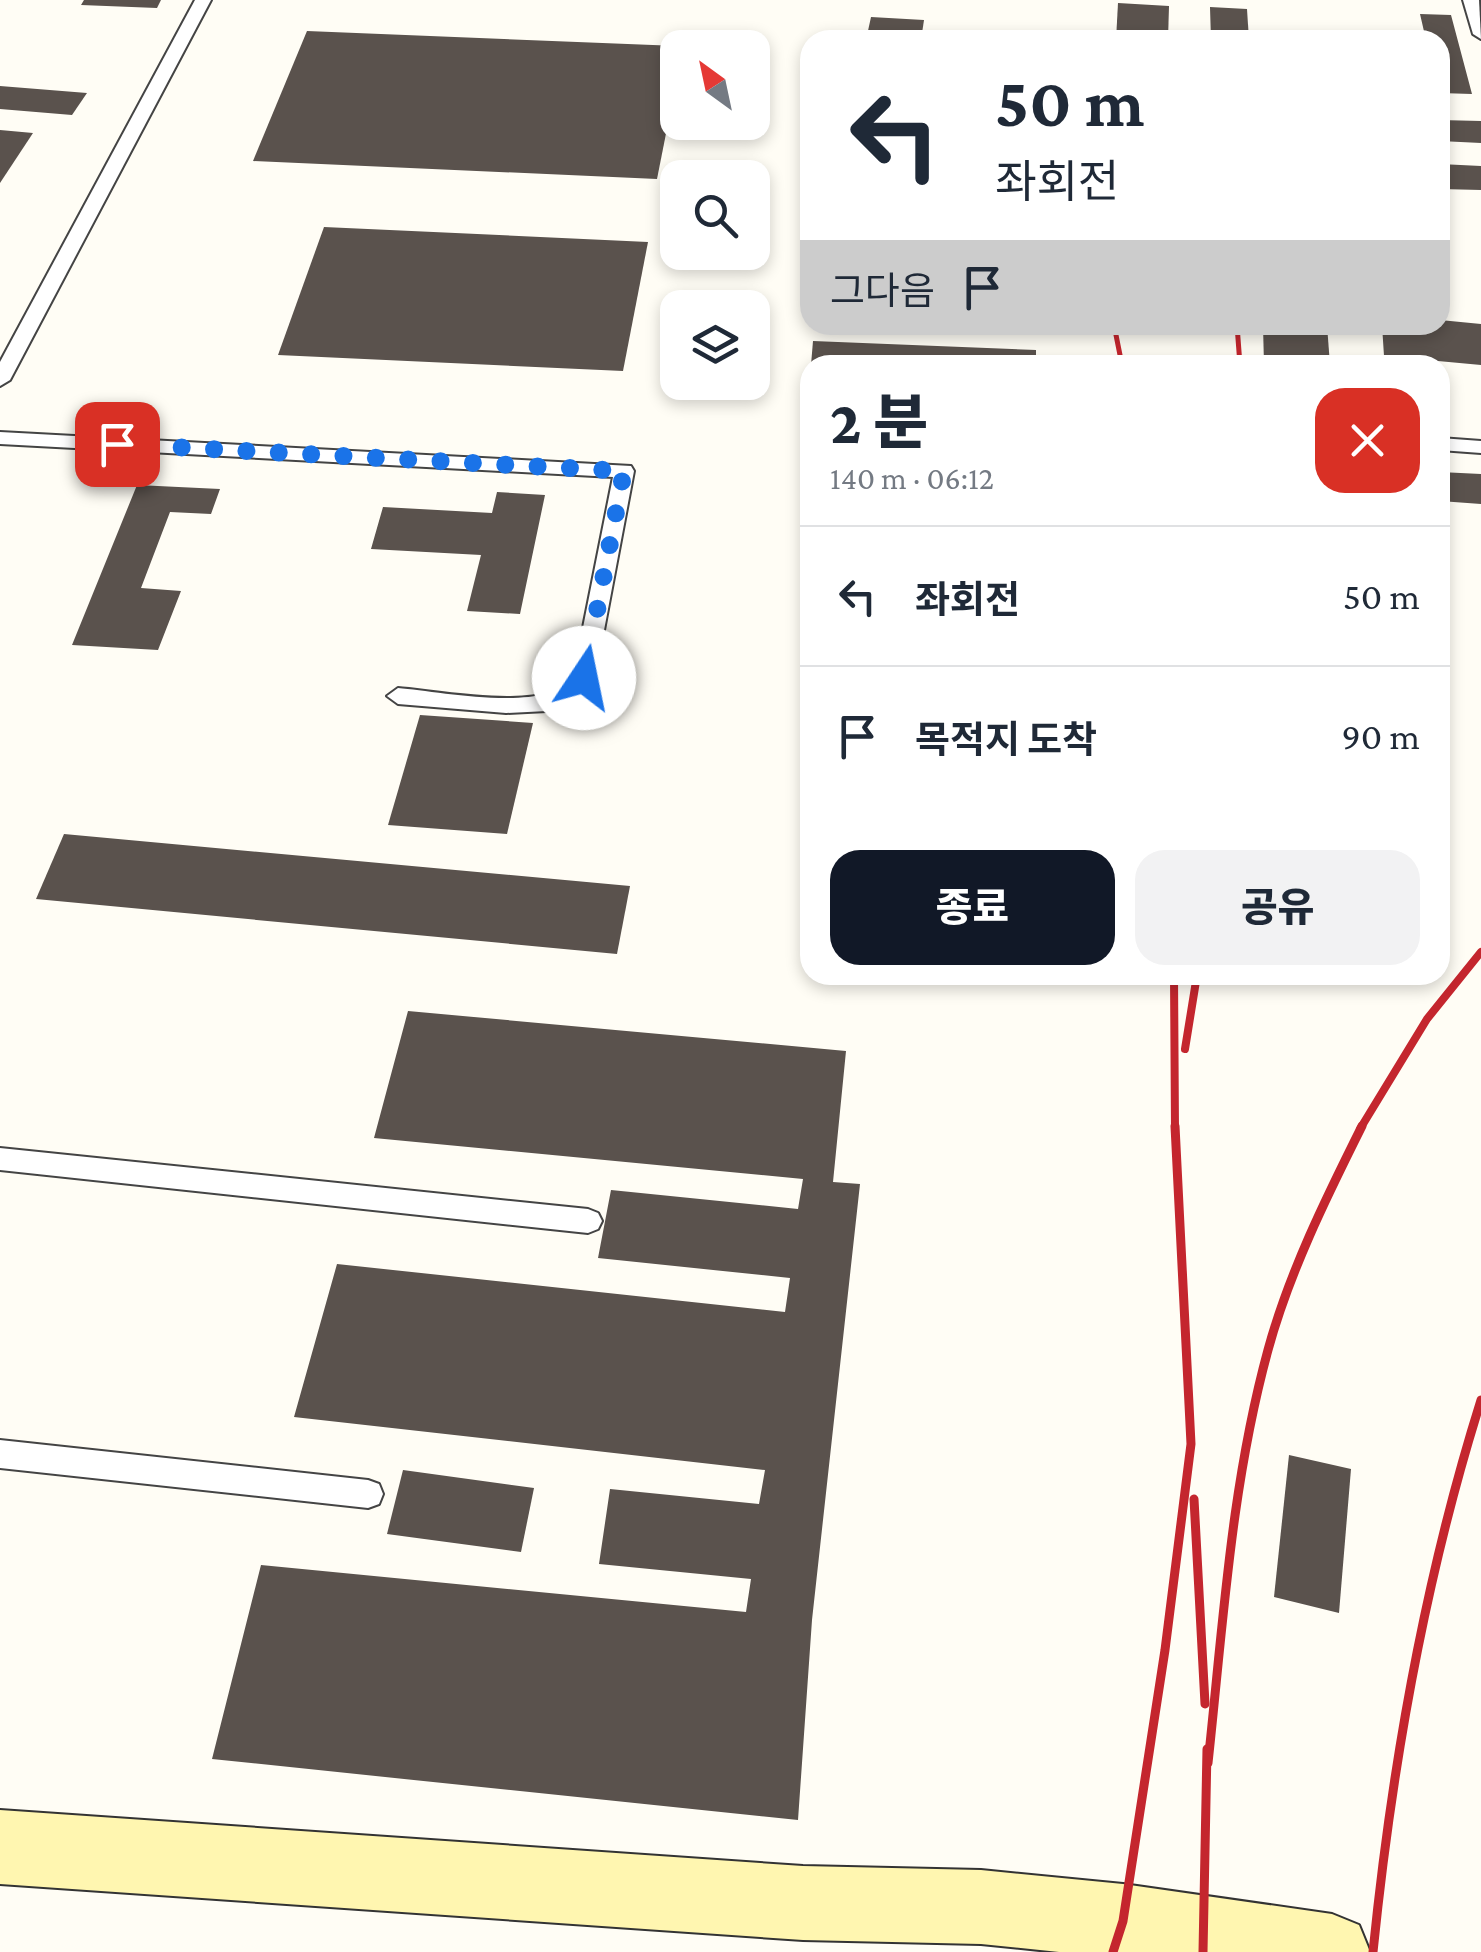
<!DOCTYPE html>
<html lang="ko">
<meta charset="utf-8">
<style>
:root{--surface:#fff;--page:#f2f2f3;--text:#1f2937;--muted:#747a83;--line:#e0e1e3;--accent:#111827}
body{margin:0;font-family:"Crimson Pro","Noto Sans KR",serif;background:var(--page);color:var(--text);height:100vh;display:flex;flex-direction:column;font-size:38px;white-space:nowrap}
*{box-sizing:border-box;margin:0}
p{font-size:32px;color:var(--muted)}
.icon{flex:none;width:55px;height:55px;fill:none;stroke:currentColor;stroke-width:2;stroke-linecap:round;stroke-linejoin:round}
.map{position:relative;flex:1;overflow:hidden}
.drawer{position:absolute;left:800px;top:355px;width:650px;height:630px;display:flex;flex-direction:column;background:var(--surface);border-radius:30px;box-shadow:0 5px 15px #0003}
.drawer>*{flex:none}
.hud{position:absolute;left:800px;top:30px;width:650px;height:305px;border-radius:30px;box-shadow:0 5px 15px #0003;background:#fff;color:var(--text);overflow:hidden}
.needle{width:65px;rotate:327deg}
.controls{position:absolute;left:660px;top:30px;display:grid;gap:20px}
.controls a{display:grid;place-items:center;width:110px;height:110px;border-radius:20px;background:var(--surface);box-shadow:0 5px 15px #0003;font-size:50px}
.pin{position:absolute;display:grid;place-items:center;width:85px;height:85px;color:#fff;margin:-42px;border-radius:20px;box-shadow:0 5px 15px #0006}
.me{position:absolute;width:110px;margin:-55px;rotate:11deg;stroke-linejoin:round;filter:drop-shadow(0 0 8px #0008)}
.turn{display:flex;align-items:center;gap:35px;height:210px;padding:0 30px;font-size:45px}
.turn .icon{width:130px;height:130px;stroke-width:2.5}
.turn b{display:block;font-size:70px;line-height:85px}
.then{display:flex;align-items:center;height:95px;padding:0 30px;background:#0003;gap:20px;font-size:38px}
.round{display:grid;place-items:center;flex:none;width:105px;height:105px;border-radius:30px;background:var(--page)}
.head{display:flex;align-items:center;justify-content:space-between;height:170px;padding:0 30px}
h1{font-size:60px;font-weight:800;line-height:75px}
.action{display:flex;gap:20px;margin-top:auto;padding:20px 30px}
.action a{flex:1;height:115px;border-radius:30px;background:var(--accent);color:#fff;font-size:40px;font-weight:800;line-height:115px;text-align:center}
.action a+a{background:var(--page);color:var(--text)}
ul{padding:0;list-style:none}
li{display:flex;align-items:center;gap:30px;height:140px;padding:0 30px;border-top:2px solid var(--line)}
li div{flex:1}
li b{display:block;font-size:38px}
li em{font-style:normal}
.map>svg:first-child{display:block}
</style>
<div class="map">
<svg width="1481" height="1952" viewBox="0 0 1481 1952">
<rect width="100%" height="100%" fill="#fffdf5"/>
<g fill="#5a524d">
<polygon points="84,0 161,0 157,8 81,5"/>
<polygon points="1118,3 1169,6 1168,40 1116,40"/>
<polygon points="1210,7 1247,9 1249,40 1211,40"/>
<polygon points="1420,14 1451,15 1472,94 1440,93 1440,40 1426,40"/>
<polygon points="871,17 924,20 921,40 866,40"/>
<polygon points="307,31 678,46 678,73 657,179 253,161"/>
<polygon points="0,86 87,93 72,115 0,109"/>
<polygon points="1440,120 1481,121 1481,143 1440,141"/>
<polygon points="0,130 33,133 0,183"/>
<polygon points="1440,164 1481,166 1481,190 1440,189"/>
<polygon points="324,227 648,242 623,371 278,355"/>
<polygon points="1440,320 1481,324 1481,365 1384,356 1382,325 1440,325"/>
<polygon points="1263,325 1327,325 1330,365 1264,365"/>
<polygon points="813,341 1036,350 1036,365 811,365"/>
<polygon points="1440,472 1481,474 1481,504 1440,501"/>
<polygon points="137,485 220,489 211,514 170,512 141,588 181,591 158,650 72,645"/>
<polygon points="497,492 545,495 520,614 467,611 481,555 371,549 383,507 492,513"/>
<polygon points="420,715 533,723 507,834 388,825"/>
<polygon points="64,834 630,886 617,954 36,899"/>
<polygon points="408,1011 846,1051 833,1182 860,1184 812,1620 798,1820 212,1759 261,1565 746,1612 751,1579 599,1564 610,1489 759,1504 765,1470 294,1417 337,1264 785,1312 790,1278 598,1258 611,1190 798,1209 803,1179 374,1138"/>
<polygon points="1289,1455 1351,1469 1339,1613 1274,1597"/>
<polygon points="403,1470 534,1488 521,1552 387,1534"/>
</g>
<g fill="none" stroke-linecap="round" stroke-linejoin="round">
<defs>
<g id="lane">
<polygon points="195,0 211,0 10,380 0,386 0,362"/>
<polygon points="1463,0 1479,0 1481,39 1473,34"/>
<path d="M 0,432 L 631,466 L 634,471 L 595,678 L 578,701 L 547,711 L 506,713 L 398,704 L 387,696 L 398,688 C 438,691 547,714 573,678 L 613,477 L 0,444 Z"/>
<polygon points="1440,438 1481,441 1481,453 1440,450"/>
<polygon points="0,1148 588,1209 598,1213 602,1221 598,1229 588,1233 0,1170"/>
<polygon points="0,1440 368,1480 379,1484 383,1494 379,1504 368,1508 0,1468"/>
</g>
<polygon id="secondary" points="0,1810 803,1866 981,1870 1123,1884 1332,1914 1359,1925 1370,1952 1059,1952 981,1944 803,1940 0,1884"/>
</defs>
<use href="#lane" stroke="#444" stroke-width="4"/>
<use href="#secondary" stroke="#333" stroke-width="4"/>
<use href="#lane" fill="#fff" fill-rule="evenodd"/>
<use href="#secondary" fill="#fff6b0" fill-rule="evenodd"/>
<g stroke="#c4262e" stroke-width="5">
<polyline points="1114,325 1122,365"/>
<polyline points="1237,325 1240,365"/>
</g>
<g stroke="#c4262e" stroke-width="8">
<polyline points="1174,975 1175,1129"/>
<polyline points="1185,1049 1197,975"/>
<polyline points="1360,1129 1427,1019 1481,952"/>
</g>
<g stroke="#c4262e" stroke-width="9">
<polyline points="1194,1499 1205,1704"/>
<path d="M 1208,1763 C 1223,1625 1231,1485 1268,1350 C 1289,1273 1326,1198 1362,1126"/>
<polyline points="1113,1952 1123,1921 1165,1650 1191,1444 1175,1126"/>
<polyline points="1203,1952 1207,1749"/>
<path d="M 1373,1952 C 1392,1764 1424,1581 1481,1400"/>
</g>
</g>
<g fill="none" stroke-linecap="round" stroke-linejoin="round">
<polyline stroke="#1a73e8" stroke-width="18" stroke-dasharray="0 32.4" points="117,444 624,471 584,678"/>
</g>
</svg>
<div class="controls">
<a><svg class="needle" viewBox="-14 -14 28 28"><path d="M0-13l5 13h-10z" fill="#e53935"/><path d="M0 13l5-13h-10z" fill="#747a83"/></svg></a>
<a><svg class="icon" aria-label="search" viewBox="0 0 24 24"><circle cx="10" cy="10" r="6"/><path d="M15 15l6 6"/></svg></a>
<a><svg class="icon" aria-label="layers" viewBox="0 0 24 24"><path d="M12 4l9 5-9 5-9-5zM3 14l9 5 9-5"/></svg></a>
</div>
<div class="pin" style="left:117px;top:444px;background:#d93025"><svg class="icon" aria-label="arrive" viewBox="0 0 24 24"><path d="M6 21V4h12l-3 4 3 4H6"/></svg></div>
<svg class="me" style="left:584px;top:678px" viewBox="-20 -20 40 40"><circle r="19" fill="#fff"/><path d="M0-13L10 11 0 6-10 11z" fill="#1a73e8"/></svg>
<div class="hud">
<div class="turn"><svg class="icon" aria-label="left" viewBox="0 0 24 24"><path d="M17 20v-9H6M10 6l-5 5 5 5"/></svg><div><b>50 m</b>좌회전</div></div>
<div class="then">그다음<svg class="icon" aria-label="arrive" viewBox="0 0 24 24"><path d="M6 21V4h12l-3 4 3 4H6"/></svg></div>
</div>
<section class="drawer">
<div class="head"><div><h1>2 분</h1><p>140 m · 06:12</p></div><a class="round" style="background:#d93025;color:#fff"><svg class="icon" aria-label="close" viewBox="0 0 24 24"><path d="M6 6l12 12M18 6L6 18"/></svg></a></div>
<ul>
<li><svg class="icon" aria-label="left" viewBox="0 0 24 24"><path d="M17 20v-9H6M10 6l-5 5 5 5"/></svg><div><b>좌회전</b></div><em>50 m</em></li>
<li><svg class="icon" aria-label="arrive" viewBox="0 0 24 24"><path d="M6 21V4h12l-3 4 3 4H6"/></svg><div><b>목적지 도착</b></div><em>90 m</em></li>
</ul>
<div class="action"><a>종료</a><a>공유</a></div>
</section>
</div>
